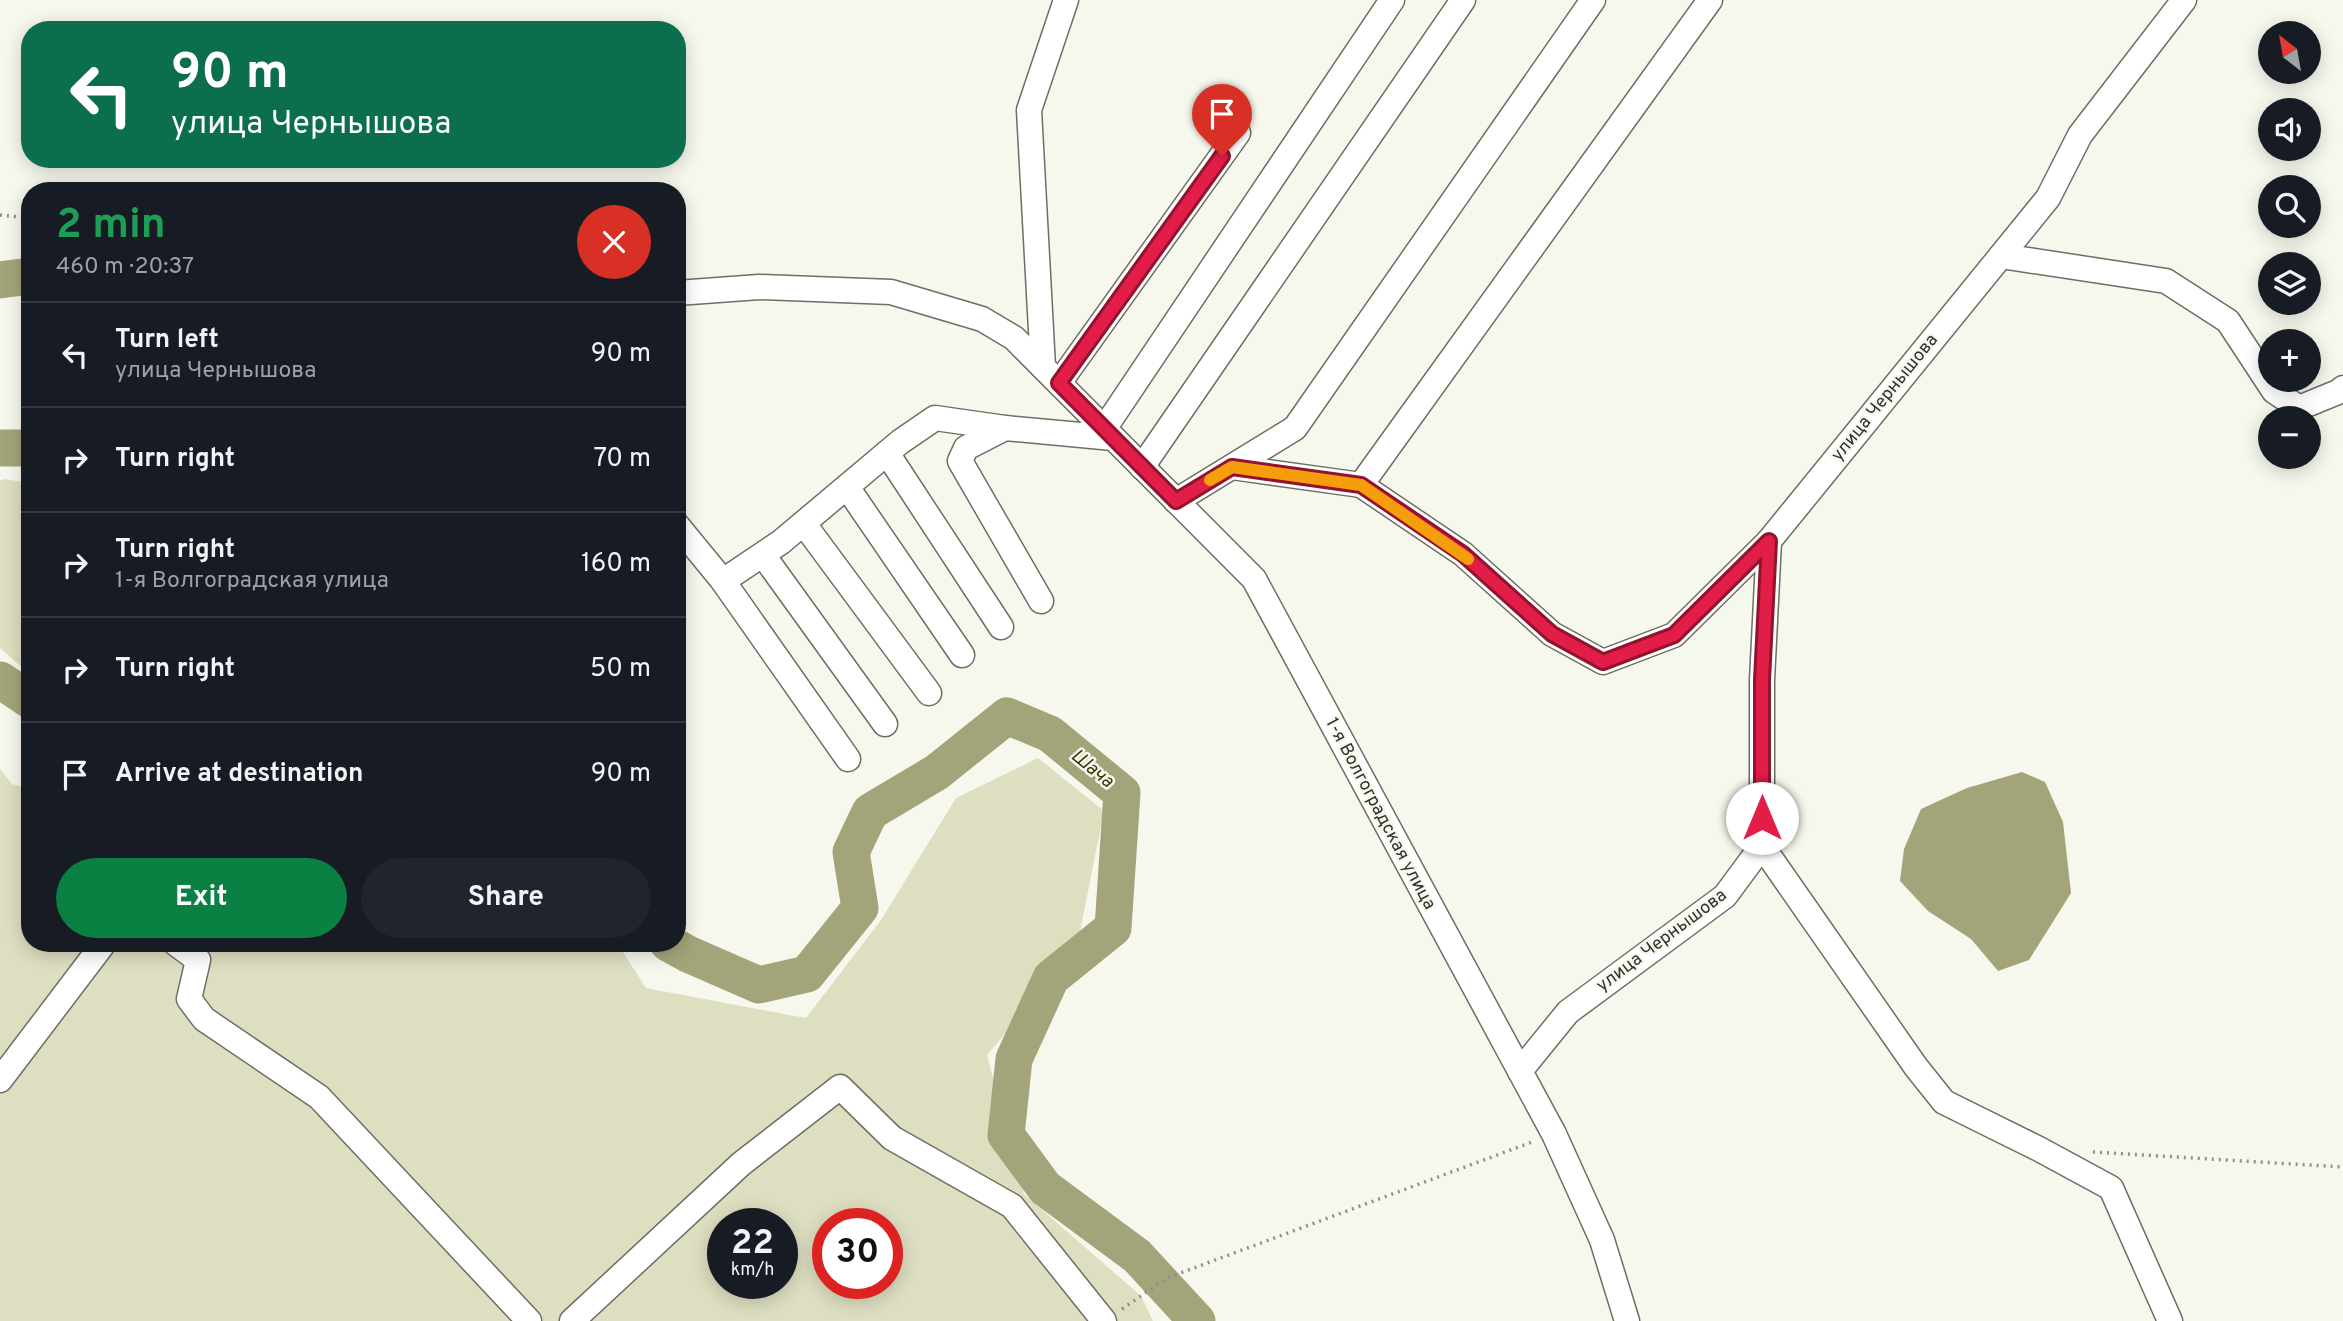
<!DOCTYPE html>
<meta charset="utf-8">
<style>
:root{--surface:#171b24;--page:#20242c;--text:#f1f3f6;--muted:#9ea1a6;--line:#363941;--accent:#0b8043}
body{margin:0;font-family:Overpass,sans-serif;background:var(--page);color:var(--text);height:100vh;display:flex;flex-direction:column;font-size:26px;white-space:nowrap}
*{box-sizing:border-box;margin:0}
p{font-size:23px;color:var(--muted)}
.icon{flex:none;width:38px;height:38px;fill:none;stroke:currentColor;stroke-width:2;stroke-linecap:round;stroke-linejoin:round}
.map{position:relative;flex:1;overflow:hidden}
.drawer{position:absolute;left:21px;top:182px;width:665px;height:770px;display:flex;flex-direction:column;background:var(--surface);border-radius:28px;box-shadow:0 4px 18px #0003}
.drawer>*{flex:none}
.guide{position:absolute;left:21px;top:21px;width:665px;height:147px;border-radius:28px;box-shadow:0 4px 18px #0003;background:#0b6e4f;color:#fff;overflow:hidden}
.needle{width:46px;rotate:329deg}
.tools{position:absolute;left:2258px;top:21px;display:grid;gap:14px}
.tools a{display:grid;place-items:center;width:63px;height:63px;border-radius:50%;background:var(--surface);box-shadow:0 4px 18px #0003;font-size:35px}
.speed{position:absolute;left:707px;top:1208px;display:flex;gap:14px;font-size:35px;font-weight:700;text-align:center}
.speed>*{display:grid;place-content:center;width:91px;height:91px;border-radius:50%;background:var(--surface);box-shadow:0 4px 18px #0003;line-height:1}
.speed small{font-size:18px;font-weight:400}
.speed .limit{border:10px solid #d22;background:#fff;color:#111}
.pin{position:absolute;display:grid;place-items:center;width:60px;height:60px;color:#fff;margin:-72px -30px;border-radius:50% 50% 50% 0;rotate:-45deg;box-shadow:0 0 7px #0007}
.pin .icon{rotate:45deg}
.me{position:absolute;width:77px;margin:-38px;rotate:0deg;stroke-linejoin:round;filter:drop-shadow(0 0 5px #0008)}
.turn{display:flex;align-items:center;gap:24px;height:147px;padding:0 35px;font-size:32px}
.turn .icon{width:91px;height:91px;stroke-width:2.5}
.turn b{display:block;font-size:49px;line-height:60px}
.round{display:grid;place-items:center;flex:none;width:74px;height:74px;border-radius:37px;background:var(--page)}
.headline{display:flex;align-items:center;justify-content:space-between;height:119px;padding:0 35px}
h1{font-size:42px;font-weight:700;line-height:52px;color:#1e9e55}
.action{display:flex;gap:14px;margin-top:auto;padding:14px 35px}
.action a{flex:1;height:80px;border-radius:42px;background:var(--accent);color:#fff;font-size:28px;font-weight:700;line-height:80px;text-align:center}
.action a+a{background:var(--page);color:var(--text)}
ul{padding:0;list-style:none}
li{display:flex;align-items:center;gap:21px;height:105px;padding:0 35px;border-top:2px solid var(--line)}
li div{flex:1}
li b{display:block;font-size:26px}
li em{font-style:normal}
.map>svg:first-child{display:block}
</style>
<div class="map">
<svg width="2343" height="1321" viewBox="0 0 2343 1321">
<rect width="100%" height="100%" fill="#f7f8ed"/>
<g fill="#dedfc1" fill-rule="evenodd">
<polygon points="4,479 30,483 30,674 0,648 0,481"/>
<path d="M 1038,758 L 1104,811 L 1076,952 L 987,1055 L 1024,1194 L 1141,1296 L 1153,1321 L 0,1321 L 0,769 L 12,784 L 30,789 L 30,943 L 617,943 L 646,988 L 806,1018 L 881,920 L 956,798 ZM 723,1223 L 782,1223 L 782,1283 L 723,1283 ZM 828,1223 L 887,1223 L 887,1283 L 828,1283 Z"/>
</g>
<polygon fill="#a4a47b" points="2022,772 2045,782 2063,822 2071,893 2029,960 1998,971 1971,939 1928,911 1900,881 1904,849 1921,809 1967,788"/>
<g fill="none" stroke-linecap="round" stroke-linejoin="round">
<g stroke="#a4a47b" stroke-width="37">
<polyline points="0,280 30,276"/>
<polyline points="0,448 30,448"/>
<polyline points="0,680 30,700"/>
<polyline points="668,943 688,954 759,985 807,974 860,908 851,852 870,812 937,772 1007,716 1050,734 1122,793 1113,928 1051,978 1014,1059 1006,1135 1045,1188 1137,1256 1197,1321"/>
</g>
<defs>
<g id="minor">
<polyline points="2001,256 2166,281 2228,321 2274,391 2299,408 2338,392 2343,388"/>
<polyline points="677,293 759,287 891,292 982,319 1014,338 1254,579 1554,1134 1602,1240 1627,1321"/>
<polyline points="1043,367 1029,110 1066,0"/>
<polyline points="1059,383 1238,133"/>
<polyline points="1104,429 1392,0"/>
<polyline points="887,453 1001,627"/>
<polyline points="1142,467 1463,0"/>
<polyline points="1232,467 1361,485 1710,0"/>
<polyline points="1361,485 1463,554 1552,634 1603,662 1674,635 1769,541 2048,198 2080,135 2184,0"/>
<polyline points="847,487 962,655"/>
<polyline points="1176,501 1295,428 1593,0"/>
<polyline points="804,524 929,693"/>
<polyline points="677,525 723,581 848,759"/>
<polyline points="763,555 885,724"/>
<polyline points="723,581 781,542 900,442 935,418 1005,428"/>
<polyline points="1041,601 960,461 966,448 1005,428 1113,438"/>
<polyline points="1762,846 1916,1067 1944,1102 2039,1149 2111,1188 2170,1321"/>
<polyline points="175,943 198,960 189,999 204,1019 319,1097 529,1321"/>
<polyline points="1520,1071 1568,1012 1725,896 1762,846 1762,680 1769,541"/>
<polyline points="0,1080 104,943"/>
<polyline points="572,1321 741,1164 840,1087 892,1138 1012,1206 1104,1321"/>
</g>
</defs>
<use href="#minor" stroke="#6d6e64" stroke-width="27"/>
<g stroke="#8f8f88" stroke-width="3.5" stroke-dasharray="2 5" stroke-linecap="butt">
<polyline points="0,215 30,218"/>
<polyline points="2093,1152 2343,1167"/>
<polyline points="1122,1309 1167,1278 1532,1142"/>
</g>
<use href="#minor" stroke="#fff" stroke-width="24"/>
</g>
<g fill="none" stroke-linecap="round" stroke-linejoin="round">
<defs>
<polyline id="route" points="1222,156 1059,383 1176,501 1232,467 1361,485 1463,554 1552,634 1603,662 1674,635 1769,541 1762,680 1762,818"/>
</defs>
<use href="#route" stroke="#92132f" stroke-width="18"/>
<use href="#route" stroke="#e11d48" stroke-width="12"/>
<polyline stroke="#f59e0b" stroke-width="12" points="1210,480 1232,467 1361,485 1468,559"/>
</g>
<g text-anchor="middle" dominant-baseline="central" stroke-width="5" stroke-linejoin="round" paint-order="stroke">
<g font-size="18" fill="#32322e" stroke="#f7f8ed">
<text transform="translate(1885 398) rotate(-51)">улица Чернышова</text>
<text transform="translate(1380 814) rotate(62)">1-я Волгоградская улица</text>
<text transform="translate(1662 941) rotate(-37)">улица Чернышова</text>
</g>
<g font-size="19" font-style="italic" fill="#373600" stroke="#f7f8ed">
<text transform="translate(1092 769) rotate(39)">Шача</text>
</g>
</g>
</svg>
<div class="tools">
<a><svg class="needle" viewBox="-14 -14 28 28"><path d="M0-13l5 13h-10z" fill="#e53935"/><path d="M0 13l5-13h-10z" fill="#9ea1a6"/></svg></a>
<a><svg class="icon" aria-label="sound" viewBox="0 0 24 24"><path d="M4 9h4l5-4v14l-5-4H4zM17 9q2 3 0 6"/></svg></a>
<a><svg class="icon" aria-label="search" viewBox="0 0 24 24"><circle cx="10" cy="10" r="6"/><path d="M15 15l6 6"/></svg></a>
<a><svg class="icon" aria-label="layers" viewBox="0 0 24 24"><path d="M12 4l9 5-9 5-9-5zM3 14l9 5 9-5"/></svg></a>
<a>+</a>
<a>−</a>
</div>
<div class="speed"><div>22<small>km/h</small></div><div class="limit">30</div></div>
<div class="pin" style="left:1222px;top:156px;background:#d93025"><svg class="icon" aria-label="arrive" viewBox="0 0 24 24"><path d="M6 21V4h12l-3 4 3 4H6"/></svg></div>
<svg class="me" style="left:1762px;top:818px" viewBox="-20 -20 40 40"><circle r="19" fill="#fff"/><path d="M0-13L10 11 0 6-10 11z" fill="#e11d48"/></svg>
<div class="guide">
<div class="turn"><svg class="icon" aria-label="left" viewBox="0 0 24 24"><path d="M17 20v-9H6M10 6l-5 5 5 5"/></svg><div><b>90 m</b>улица Чернышова</div></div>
</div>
<section class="drawer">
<div class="headline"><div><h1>2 min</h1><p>460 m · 20:37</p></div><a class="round" style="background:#d93025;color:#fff"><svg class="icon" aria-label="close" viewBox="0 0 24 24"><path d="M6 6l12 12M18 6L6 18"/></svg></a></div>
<ul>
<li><svg class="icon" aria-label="left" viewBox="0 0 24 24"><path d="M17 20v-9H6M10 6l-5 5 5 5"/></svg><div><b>Turn left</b><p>улица Чернышова</p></div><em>90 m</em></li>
<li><svg class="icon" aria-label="right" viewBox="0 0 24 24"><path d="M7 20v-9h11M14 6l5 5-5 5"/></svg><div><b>Turn right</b></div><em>70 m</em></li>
<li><svg class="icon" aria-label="right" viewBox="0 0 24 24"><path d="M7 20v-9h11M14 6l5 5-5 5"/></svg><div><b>Turn right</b><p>1-я Волгоградская улица</p></div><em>160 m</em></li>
<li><svg class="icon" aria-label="right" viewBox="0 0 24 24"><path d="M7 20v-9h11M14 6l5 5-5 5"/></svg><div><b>Turn right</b></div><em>50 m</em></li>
<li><svg class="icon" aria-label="arrive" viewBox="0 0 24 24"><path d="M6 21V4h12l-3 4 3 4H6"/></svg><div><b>Arrive at destination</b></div><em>90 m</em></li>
</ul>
<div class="action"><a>Exit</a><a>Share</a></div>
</section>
</div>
